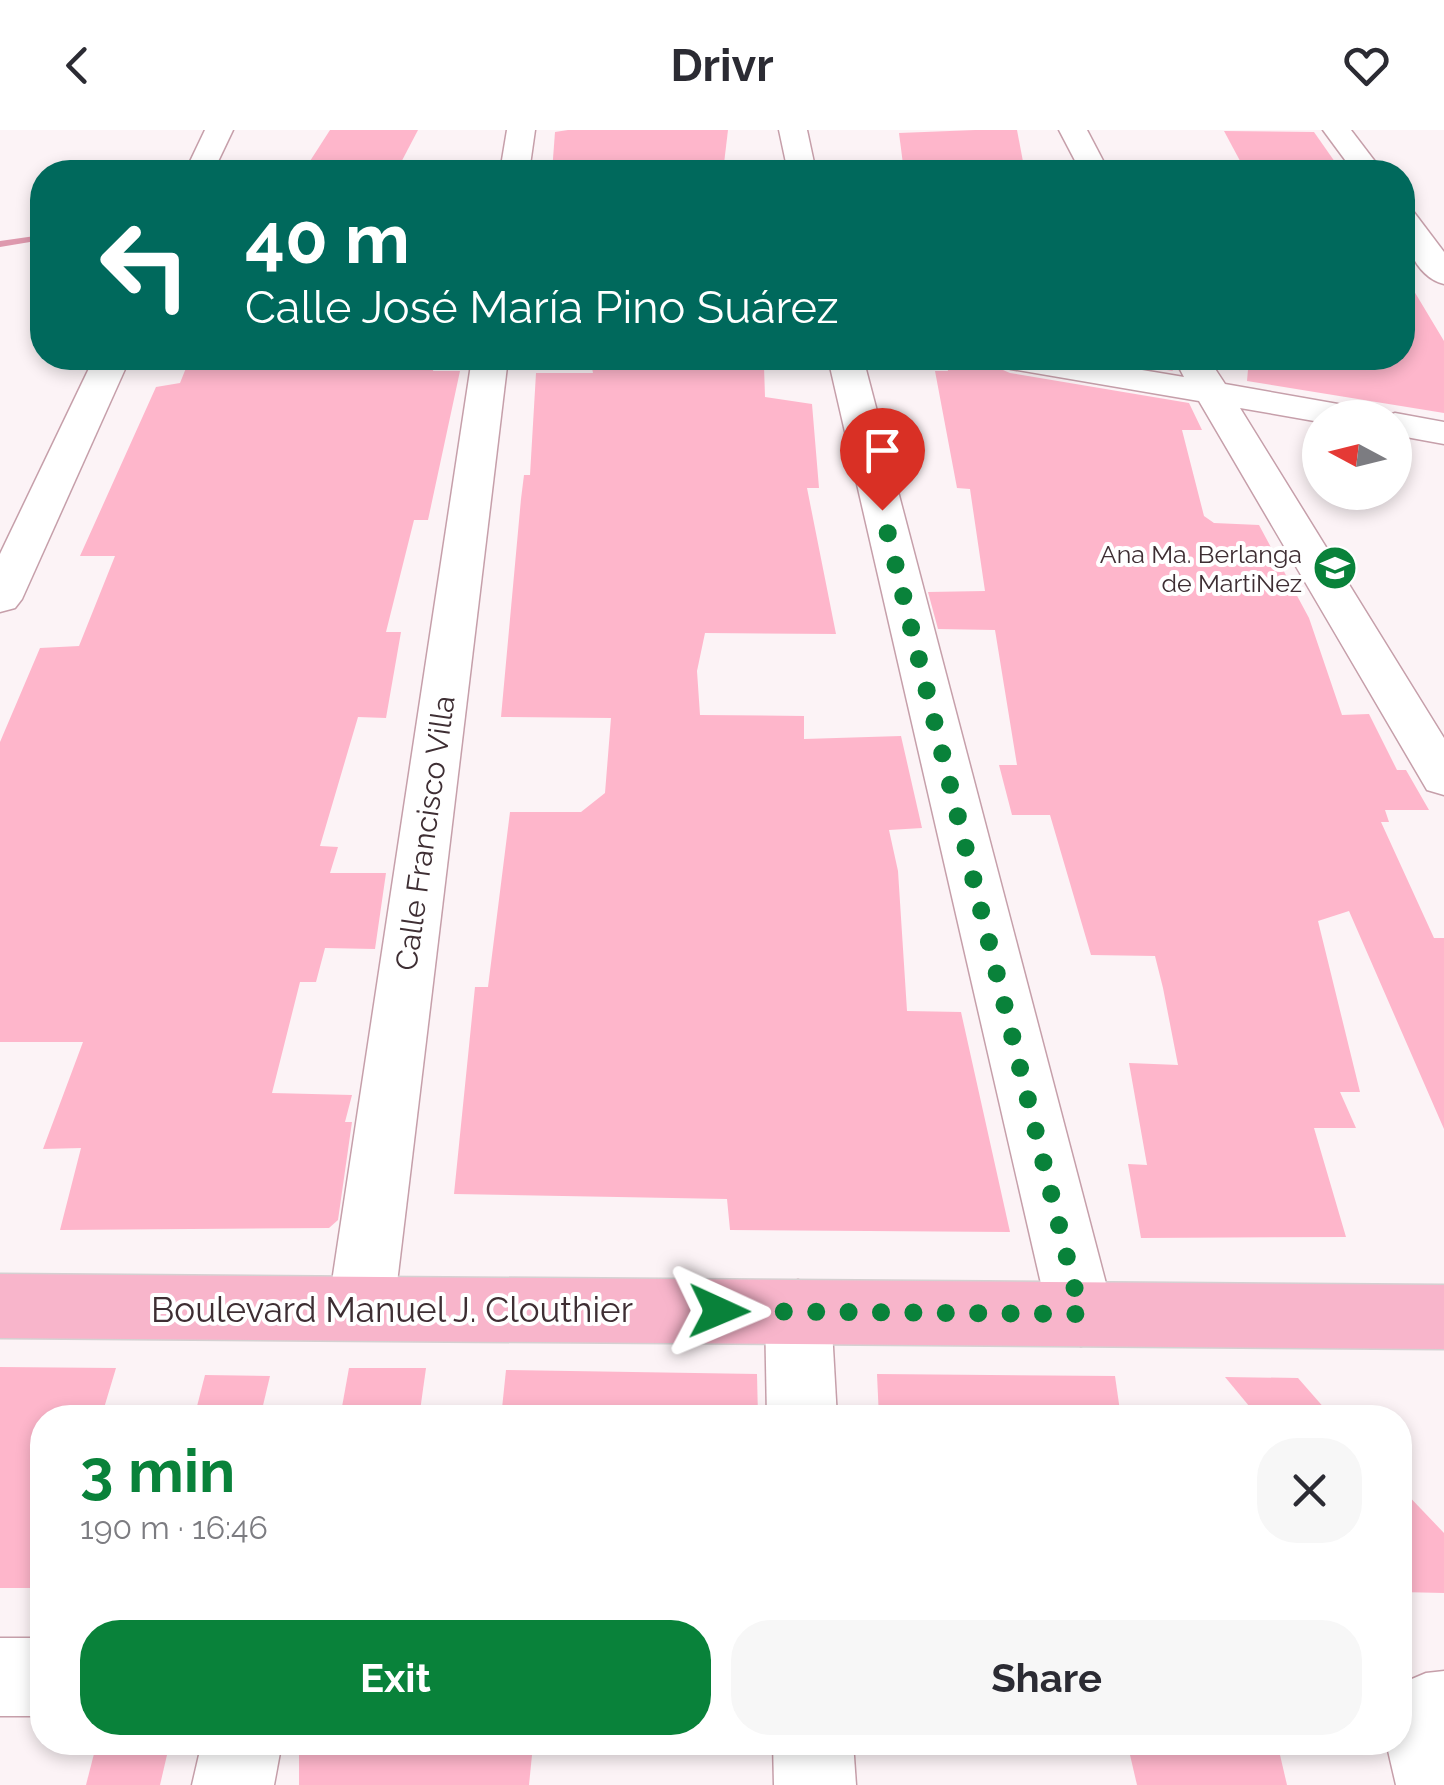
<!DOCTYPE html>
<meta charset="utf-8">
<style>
:root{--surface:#fff;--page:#f7f7f7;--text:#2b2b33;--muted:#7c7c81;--accent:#09823a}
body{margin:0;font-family:Raleway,sans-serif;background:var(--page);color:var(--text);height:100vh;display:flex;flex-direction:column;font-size:38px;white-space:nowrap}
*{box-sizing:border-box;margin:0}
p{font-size:32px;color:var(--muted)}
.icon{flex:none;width:55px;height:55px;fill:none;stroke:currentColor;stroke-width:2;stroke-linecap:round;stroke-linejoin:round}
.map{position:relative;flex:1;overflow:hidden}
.details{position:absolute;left:30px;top:1275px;width:1382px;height:350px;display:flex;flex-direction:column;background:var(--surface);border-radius:40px;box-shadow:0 5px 15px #0003}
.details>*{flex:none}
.top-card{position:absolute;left:30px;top:30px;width:1385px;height:210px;border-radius:40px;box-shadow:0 5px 15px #0003;background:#00695c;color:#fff;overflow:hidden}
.needle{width:65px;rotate:277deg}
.tools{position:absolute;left:1302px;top:270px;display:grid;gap:20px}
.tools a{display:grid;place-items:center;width:110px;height:110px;border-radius:50%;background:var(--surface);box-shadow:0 5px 15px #0003;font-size:50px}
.pin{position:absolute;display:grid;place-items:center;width:85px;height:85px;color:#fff;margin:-102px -42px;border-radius:50% 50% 50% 0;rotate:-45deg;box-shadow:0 0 10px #0007}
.pin .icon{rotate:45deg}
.me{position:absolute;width:110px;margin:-55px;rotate:91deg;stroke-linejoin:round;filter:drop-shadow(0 0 8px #0008)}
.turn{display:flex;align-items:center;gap:35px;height:210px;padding:0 50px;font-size:45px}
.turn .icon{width:130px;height:130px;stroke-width:2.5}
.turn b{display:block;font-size:70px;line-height:85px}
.round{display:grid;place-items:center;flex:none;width:105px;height:105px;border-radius:40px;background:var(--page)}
.overview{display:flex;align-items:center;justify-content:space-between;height:170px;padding:0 50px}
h1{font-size:60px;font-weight:700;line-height:75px;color:var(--accent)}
.button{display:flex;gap:20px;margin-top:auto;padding:20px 50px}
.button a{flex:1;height:115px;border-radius:40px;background:var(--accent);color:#fff;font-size:40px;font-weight:700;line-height:115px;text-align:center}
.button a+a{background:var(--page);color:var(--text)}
header{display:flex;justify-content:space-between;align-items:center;height:130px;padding:0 50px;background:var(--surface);font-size:45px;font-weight:700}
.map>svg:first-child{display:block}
</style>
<header><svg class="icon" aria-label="back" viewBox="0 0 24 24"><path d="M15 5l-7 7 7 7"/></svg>Drivr<svg class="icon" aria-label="heart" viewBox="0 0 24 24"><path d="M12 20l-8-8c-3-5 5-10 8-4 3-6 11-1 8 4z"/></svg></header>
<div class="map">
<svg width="1444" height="1655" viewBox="0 0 1444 1655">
<rect width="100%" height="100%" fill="#fcf3f6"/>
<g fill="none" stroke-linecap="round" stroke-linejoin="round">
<polygon fill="#de99ae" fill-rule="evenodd" points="42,105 42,110 0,117 0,111"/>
</g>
<g fill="#feb6cb">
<polygon points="330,0 418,0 396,42 303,42"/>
<polygon points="568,0 728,0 723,42 552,42 555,2"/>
<polygon points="975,0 1017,0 1025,42 904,42 899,3"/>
<polygon points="1224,1 1314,2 1342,42 1246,42"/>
<polygon points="1402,141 1444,211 1444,283 1247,251 1249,228 1402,228"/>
<polygon points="190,228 436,228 433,241 460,241 428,390 414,390 386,502 401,502 386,588 358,587 320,716 338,717 330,743 386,743 375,819 325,818 316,852 300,852 272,963 352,965 345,992 352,992 338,1090 329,1098 60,1100 81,1018 43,1019 83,912 0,912 0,612 40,518 79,516 115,426 80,426 156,257 180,253"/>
<polygon points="590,228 743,231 742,236 764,236 765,267 812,274 819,358 807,358 836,504 705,503 697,541 700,585 804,586 804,609 901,606 922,698 889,700 898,741 907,881 961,882 1010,1102 730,1100 727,1069 454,1064 475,857 488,857 510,682 581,682 605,663 611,588 501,587 521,369 524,345 530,345 536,243 593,243"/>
<polygon points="945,228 989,228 996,237 1010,243 1189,273 1202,300 1182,300 1204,386 1214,393 1259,395 1309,488 1342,585 1369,584 1397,640 1406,640 1429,680 1385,680 1389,692 1381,692 1434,808 1444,808 1444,999 1349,781 1318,791 1360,962 1340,962 1356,998 1314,998 1346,1107 1141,1108 1128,1034 1147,1035 1129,933 1178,935 1163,858 1155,826 1091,825 1050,685 1012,685 999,635 1017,635 995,500 938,499 928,462 985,461 970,359 957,358 935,241 948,241"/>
<polygon points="1090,228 1166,228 1173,241"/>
<polygon points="0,1237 116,1238 101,1288 42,1288 42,1458 0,1458"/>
<polygon points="349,1238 426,1238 419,1288 340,1288"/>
<polygon points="506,1240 757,1244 758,1288 501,1288"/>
<polygon points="877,1244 1115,1246 1121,1288 879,1288"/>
<polygon points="205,1245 270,1246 260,1288 194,1288"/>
<polygon points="1225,1247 1298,1248 1333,1288 1259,1288"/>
<polygon points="1400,1357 1444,1403 1444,1463 1400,1462"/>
<polygon points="97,1612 170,1612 160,1655 86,1655"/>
<polygon points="1127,1612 1277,1612 1287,1655 1137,1655"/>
<polygon points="533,1615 529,1655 299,1655 299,1617"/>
</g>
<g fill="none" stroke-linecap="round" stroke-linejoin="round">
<defs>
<g id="minor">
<polygon points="205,0 233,0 213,42 185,42"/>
<polygon points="507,0 535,0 529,42 500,42"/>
<polygon points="779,0 807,0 816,42 788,42"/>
<polygon points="1059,0 1087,0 1109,42 1081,42"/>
<polygon points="1323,0 1351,0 1383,42 1354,42"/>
<path d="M 1402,79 L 1413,81 L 1444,122 L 1444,154 C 1413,146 1402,107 1402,79 Z"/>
<polygon points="94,228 130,228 22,469 15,478 0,482 0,424"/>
<polygon points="472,228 508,228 394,1178 385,1200 361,1210 337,1200 328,1178"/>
<polygon points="828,228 863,228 1114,1184 1105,1207 1081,1216 1057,1207 1048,1184"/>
<polygon points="993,228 1070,228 1184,247 1174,228 1208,228 1225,254 1372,280 1377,288 1320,288 1320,292 1240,278 1444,608 1444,665 1427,660 1199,271 1011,239 999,235"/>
<polygon points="1395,283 1444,292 1444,314 1395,305 1395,288 1381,288"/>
<polygon points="798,1150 822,1160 831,1182 837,1288 767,1288 765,1182 774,1160"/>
<rect x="0" y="1508" width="42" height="78"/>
<polygon points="1444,1541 1444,1655 1396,1655 1386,1612 1400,1612 1400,1554 1426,1543"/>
<polygon points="202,1612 282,1612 274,1655 192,1655"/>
<polygon points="773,1612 853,1612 856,1655 774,1655"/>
</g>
<polygon id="major" points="0,1144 1444,1155 1444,1219 0,1208"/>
</defs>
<use href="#minor" stroke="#c69faa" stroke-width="3"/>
<use href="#major" stroke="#d5d1d2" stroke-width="3"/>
<use href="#minor" fill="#fff" fill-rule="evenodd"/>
<use href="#major" fill="#f8b5cb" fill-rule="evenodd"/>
</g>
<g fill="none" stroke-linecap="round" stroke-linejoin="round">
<polyline stroke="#09823a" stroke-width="18" stroke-dasharray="0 32.4" points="719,1181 1081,1184 882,380"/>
</g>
<defs>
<symbol id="school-disc" viewBox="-11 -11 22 22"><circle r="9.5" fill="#09823a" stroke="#fff"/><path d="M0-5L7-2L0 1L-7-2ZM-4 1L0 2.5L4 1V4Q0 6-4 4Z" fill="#fff"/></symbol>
</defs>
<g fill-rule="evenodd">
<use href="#school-disc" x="1310" y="413" width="50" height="50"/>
</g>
<g text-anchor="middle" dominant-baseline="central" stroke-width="8" stroke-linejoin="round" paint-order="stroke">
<g font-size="25" fill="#3e2e33" stroke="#fff" text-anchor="end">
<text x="1302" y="424">Ana Ma. Berlanga<tspan x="1302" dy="29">de MartiNez</tspan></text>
</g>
<g font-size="30" fill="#3e2e33" stroke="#fff">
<text transform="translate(425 703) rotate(-82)">Calle Francisco Villa</text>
</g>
<g font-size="35" fill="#3e2e33" stroke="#fff">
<text x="392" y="1179">Boulevard Manuel J. Clouthier</text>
</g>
</g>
</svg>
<div class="tools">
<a><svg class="needle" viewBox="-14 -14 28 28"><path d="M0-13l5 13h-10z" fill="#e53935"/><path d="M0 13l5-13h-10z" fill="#7c7c81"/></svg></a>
</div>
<div class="pin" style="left:882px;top:380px;background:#d93025"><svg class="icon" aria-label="arrive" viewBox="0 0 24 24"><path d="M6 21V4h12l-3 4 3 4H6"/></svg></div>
<svg class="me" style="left:719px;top:1181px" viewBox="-20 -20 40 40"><path d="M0-17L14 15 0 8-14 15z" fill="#09823a" stroke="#fff" stroke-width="4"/></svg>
<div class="top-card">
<div class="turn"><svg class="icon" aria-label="left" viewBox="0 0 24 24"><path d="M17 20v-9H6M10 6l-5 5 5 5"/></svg><div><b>40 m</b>Calle José María Pino Suárez</div></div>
</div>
<section class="details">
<div class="overview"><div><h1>3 min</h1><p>190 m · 16:46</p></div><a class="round"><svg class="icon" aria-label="close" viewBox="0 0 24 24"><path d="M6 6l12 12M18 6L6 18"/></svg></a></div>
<div class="button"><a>Exit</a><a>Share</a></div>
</section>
</div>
